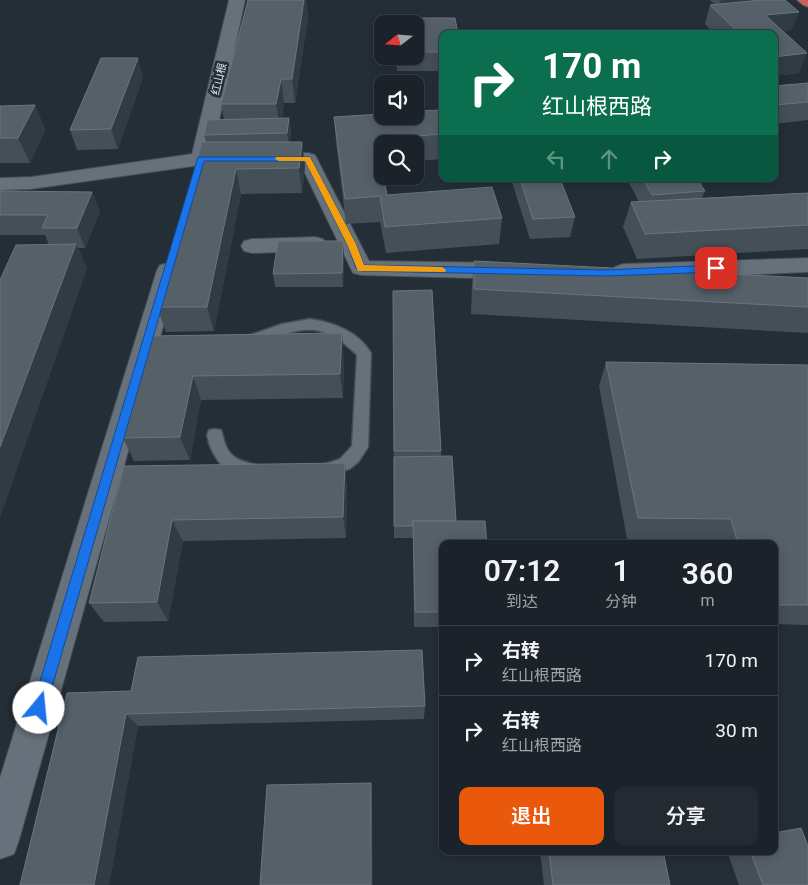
<!DOCTYPE html>
<html lang="zh">
<meta charset="utf-8">
<style>
:root{--surface:#1b2229;--page:#242a31;--text:#f1f3f6;--muted:#a0a4a8;--line:#393f46;--accent:#ea580c}
body{margin:0;font-family:Roboto,"Noto Sans SC",sans-serif;background:var(--page);color:var(--text);height:100vh;display:flex;flex-direction:column;font-size:19px;white-space:nowrap}
*{box-sizing:border-box;margin:0}
p{font-size:16px;color:var(--muted)}
.icon{flex:none;width:28px;height:28px;fill:none;stroke:currentColor;stroke-width:2;stroke-linecap:round;stroke-linejoin:round}
.map{position:relative;flex:1;overflow:hidden}
.sheet{position:absolute;left:439px;top:540px;width:339px;height:315px;display:flex;flex-direction:column;background:var(--surface);border-radius:10px;box-shadow:0 2px 12px #0003,0 0 0 1px var(--line)}
.sheet>*{flex:none}
.guide{position:absolute;left:439px;top:30px;width:339px;height:152px;border-radius:10px;box-shadow:0 2px 12px #0003,0 0 0 1px var(--line);background:#0b6e4f;color:#fff;overflow:hidden}
.needle{width:32px;rotate:253deg}
.tools{position:absolute;left:374px;top:15px;display:grid;gap:10px}
.tools a{display:grid;place-items:center;width:50px;height:50px;border-radius:10px;background:var(--surface);box-shadow:0 2px 12px #0003,0 0 0 1px var(--line);font-size:25px}
.pin{position:absolute;display:grid;place-items:center;width:42px;height:42px;color:#fff;margin:-21px;border-radius:10px;box-shadow:0 2px 8px #0006}
.me{position:absolute;width:55px;margin:-28px;rotate:17deg;stroke-linejoin:round;filter:drop-shadow(0 0 4px #0008)}
.turn{display:flex;align-items:center;gap:18px;height:105px;padding:0 20px;font-size:22px}
.turn .icon{width:65px;height:65px;stroke-width:2.5}
.turn b{display:block;font-size:35px;line-height:42px}
.lanes{display:flex;align-items:center;height:48px;padding:0 20px;background:#0003;justify-content:center;gap:25px;direction:ltr}
.lanes .off{opacity:.35}
.eta{display:flex;justify-content:space-evenly;align-items:center;height:85px;text-align:center}
.eta b{font-size:30px;font-weight:600;line-height:35px}
.primary-button{display:flex;gap:10px;margin-top:auto;padding:10px 20px}
.primary-button a{flex:1;height:58px;border-radius:10px;background:var(--accent);color:#fff;font-size:20px;font-weight:600;line-height:58px;text-align:center}
.primary-button a+a{background:var(--page);color:var(--text)}
ul{padding:0;list-style:none}
li{display:flex;align-items:center;gap:15px;height:70px;padding:0 20px;border-top:1px solid var(--line)}
li div{flex:1}
li b{display:block;font-size:19px}
li em{font-style:normal}
.map>svg:first-child{display:block}
</style>
<div class="map">
<svg width="808" height="885" viewBox="0 0 808 885">
<rect width="100%" height="100%" fill="#242e37"/>
<g fill="none" stroke-linecap="round" stroke-linejoin="round">
<defs>
<g id="service">
<path d="M 310,319 C 333,322 359,332 371,353 L 368,447 L 359,461 L 351,468 L 331,477 L 325,478 L 319,476 L 317,471 L 319,466 L 340,459 L 352,446 L 357,355 C 315,314 297,332 250,346 L 245,345 L 243,341 L 245,337 L 282,324 Z"/>
<path d="M 215,429 L 221,430 C 223,436 224,441 226,446 C 232,460 243,461 256,465 L 258,470 L 256,475 C 230,484 211,457 207,435 L 209,430 Z"/>
</g>
<g id="minor">
<polygon points="229,0 245,0 212,153 308,153 315,155 369,261 510,263 518,266 521,271 518,276 510,279 361,275 353,273 301,165 201,165 31,189 0,190 0,178 31,177 192,154"/>
<polygon points="315,237 323,239 326,244 323,249 315,251 252,253 244,251 241,246 244,241 252,239"/>
<polygon points="808,258 808,272 623,280 615,277 612,272 615,267 623,264"/>
<polygon points="168,263 176,265 179,270 19,840 14,854 0,859 0,778 157,270 160,265"/>
</g>
<polygon id="trunk" points="797,0 808,0 808,7 803,5"/>
</defs>
<use href="#service" stroke="#444c54" stroke-width="3"/>
<use href="#minor" stroke="#444c54" stroke-width="2"/>
<use href="#trunk" stroke="#444c54" stroke-width="2"/>
<use href="#service" fill="#66717b" fill-rule="evenodd"/>
<use href="#minor" fill="#66717b" fill-rule="evenodd"/>
<use href="#trunk" fill="#c7625e" fill-rule="evenodd"/>
</g>
<g fill="#454f58">
<polygon points="304,0 306,0 308,17 295,103 284,103 282,118 289,118 291,131 290,142 302,142 305,167 302,193 241,194 214,331 166,332 157,307 206,142 204,135 224,119 221,104"/>
<polygon points="710,0 785,0 799,12 791,30 783,31 799,73 774,76 774,34 715,34 705,24 710,5 715,5"/>
<polygon points="415,24 442,34 442,71 397,71 396,56 415,56"/>
<polygon points="143,77 118,149 77,150 70,130"/>
<polygon points="808,83 808,120 774,124 774,86"/>
<polygon points="35,105 45,130 30,163 0,163 0,106"/>
<polygon points="442,110 442,159 415,161 415,144 382,144 382,163 381,163 387,195 502,218 499,244 386,253 380,222 346,224 336,142 334,117"/>
<polygon points="511,179 560,179 575,217 570,237 530,239"/>
<polygon points="627,179 697,179 705,191 702,198 808,193 808,249 637,259 623,227 631,202 639,202"/>
<polygon points="0,191 92,192 100,211 85,248 78,248 87,269 49,245 45,235 0,235"/>
<polygon points="344,255 343,287 275,287 273,274"/>
<polygon points="474,261 808,278 808,333 471,314 472,286"/>
<polygon points="393,291 441,451 442,544 442,627 414,627 413,538 394,538"/>
<polygon points="149,336 344,358 343,398 201,400 190,460 134,461 123,438"/>
<polygon points="606,362 808,365 808,625 774,624 774,544 717,544 717,541 627,539 599,386"/>
<polygon points="124,466 347,486 346,538 183,541 168,621 104,622 89,603"/>
<polygon points="67,693 425,706 424,719 138,726 109,885 20,885"/>
<polygon points="540,851 663,851 670,885 544,885"/>
<polygon points="727,851 774,851 808,885 739,885"/>
</g>
<g fill="#313b44">
<polygon points="304,0 306,0 308,17 295,103 292,79"/>
<polygon points="721,0 760,0 718,8"/>
<polygon points="799,12 791,30 758,34 765,15"/>
<polygon points="807,53 799,73 774,76 774,57"/>
<polygon points="138,58 143,77 118,149 111,129"/>
<polygon points="281,79 284,103 280,128 276,104"/>
<polygon points="35,105 45,130 30,163 18,138"/>
<polygon points="289,118 291,131 289,147 287,133"/>
<polygon points="302,142 305,167 302,193 299,168"/>
<polygon points="236,169 241,194 214,331 207,307"/>
<polygon points="92,192 100,211 85,248 77,228"/>
<polygon points="343,241 344,255 343,287 342,273"/>
<polygon points="76,244 87,269 0,518 0,447"/>
<polygon points="342,333 344,358 343,398 340,374"/>
<polygon points="193,376 201,400 190,460 180,437"/>
<polygon points="345,463 347,486 346,538 343,517"/>
<polygon points="172,520 183,541 168,621 157,602"/>
<polygon points="126,714 138,726 109,885 94,885"/>
<polygon points="371,783 372,795 373,885 371,885"/>
</g>
<g fill="#556068" stroke="#6b757d">
<polygon points="248,0 304,0 292,79 281,79 276,104 221,104"/>
<polygon points="762,0 785,0 799,12 765,15 807,53 774,57 774,34 740,34 710,5"/>
<polygon points="396,18 455,18 458,34 442,34 442,52 415,52 415,24 396,24"/>
<polygon points="101,58 138,58 111,129 70,130"/>
<polygon points="808,83 808,102 774,105 774,86"/>
<polygon points="35,105 18,138 0,138 0,106"/>
<polygon points="442,110 442,134 376,139 387,195 492,187 502,218 385,227 380,196 345,199 334,117 382,114 382,116 415,116 415,111"/>
<polygon points="289,118 287,133 204,135 207,120"/>
<polygon points="202,142 302,142 299,168 236,169 207,307 157,307"/>
<polygon points="520,179 560,179 575,217 533,219"/>
<polygon points="643,179 697,179 705,191 652,195"/>
<polygon points="0,191 92,192 77,228 42,228 48,215 0,215"/>
<polygon points="808,193 808,225 645,234 631,202"/>
<polygon points="278,241 343,241 342,273 273,274"/>
<polygon points="76,244 0,447 0,280 16,245"/>
<polygon points="474,261 808,278 808,307 474,289"/>
<polygon points="432,290 441,451 394,451 393,291"/>
<polygon points="342,333 340,374 193,376 180,437 123,438 149,336"/>
<polygon points="606,362 808,365 808,605 774,605 774,544 738,544 731,519 638,518"/>
<polygon points="452,456 456,521 413,521 413,526 394,526 394,457"/>
<polygon points="345,463 343,517 172,520 157,602 89,603 124,466"/>
<polygon points="413,521 485,521 487,544 442,544 442,612 415,612"/>
<polygon points="422,650 425,706 126,714 94,885 20,885 67,693 131,691 138,657"/>
<polygon points="371,783 371,885 260,885 267,785"/>
<polygon points="801,828 808,846 808,885 763,885 750,851 774,851 774,833"/>
<polygon points="549,851 663,851 670,885 553,885"/>
</g>
<polygon fill="#1a73e8" stroke="#114b97" points="198,157 310,157 356,244 364,265 605,270 716,265 720,268 716,272 605,276 361,271 356,268 347,244 305,161 204,161 46,708 44,713 39,715 34,713 32,708"/>
<polygon fill="#f59e0b" points="276,157 310,157 356,244 364,265 442,267 446,270 445,272 358,271 347,244 305,161 279,161 275,159"/>
<g text-anchor="middle" dominant-baseline="central" stroke-width="5" stroke-linejoin="round" paint-order="stroke">
<g font-size="11" fill="#e0e6ec" stroke="#242e37">
<text transform="translate(219 79) rotate(-77)">红山根</text>
</g>
</g>
</svg>
<div class="tools">
<a><svg class="needle" viewBox="-14 -14 28 28"><path d="M0-13l5 13h-10z" fill="#e53935"/><path d="M0 13l5-13h-10z" fill="#a0a4a8"/></svg></a>
<a><svg class="icon" aria-label="sound" viewBox="0 0 24 24"><path d="M4 9h4l5-4v14l-5-4H4zM17 9q2 3 0 6"/></svg></a>
<a><svg class="icon" aria-label="search" viewBox="0 0 24 24"><circle cx="10" cy="10" r="6"/><path d="M15 15l6 6"/></svg></a>
</div>
<div class="pin" style="left:716px;top:268px;background:#d93025"><svg class="icon" aria-label="arrive" viewBox="0 0 24 24"><path d="M6 21V4h12l-3 4 3 4H6"/></svg></div>
<svg class="me" style="left:39px;top:708px" viewBox="-20 -20 40 40"><circle r="19" fill="#fff"/><path d="M0-13L10 11 0 6-10 11z" fill="#1a73e8"/></svg>
<div class="guide">
<div class="turn"><svg class="icon" aria-label="right" viewBox="0 0 24 24"><path d="M7 20v-9h11M14 6l5 5-5 5"/></svg><div><b>170 m</b>红山根西路</div></div>
<div class="lanes"><svg class="icon off" aria-label="left" viewBox="0 0 24 24"><path d="M17 20v-9H6M10 6l-5 5 5 5"/></svg><svg class="icon off" aria-label="ahead" viewBox="0 0 24 24"><path d="M12 20V5M6 11l6-6 6 6"/></svg><svg class="icon" aria-label="right" viewBox="0 0 24 24"><path d="M7 20v-9h11M14 6l5 5-5 5"/></svg></div>
</div>
<section class="sheet">
<div class="eta">
<div><b>07:12</b><p>到达</p></div>
<div><b>1</b><p>分钟</p></div>
<div><b>360</b><p>m</p></div>
</div>
<ul>
<li><svg class="icon" aria-label="right" viewBox="0 0 24 24"><path d="M7 20v-9h11M14 6l5 5-5 5"/></svg><div><b>右转</b><p>红山根西路</p></div><em>170 m</em></li>
<li><svg class="icon" aria-label="right" viewBox="0 0 24 24"><path d="M7 20v-9h11M14 6l5 5-5 5"/></svg><div><b>右转</b><p>红山根西路</p></div><em>30 m</em></li>
</ul>
<div class="primary-button"><a>退出</a><a>分享</a></div>
</section>
</div>
